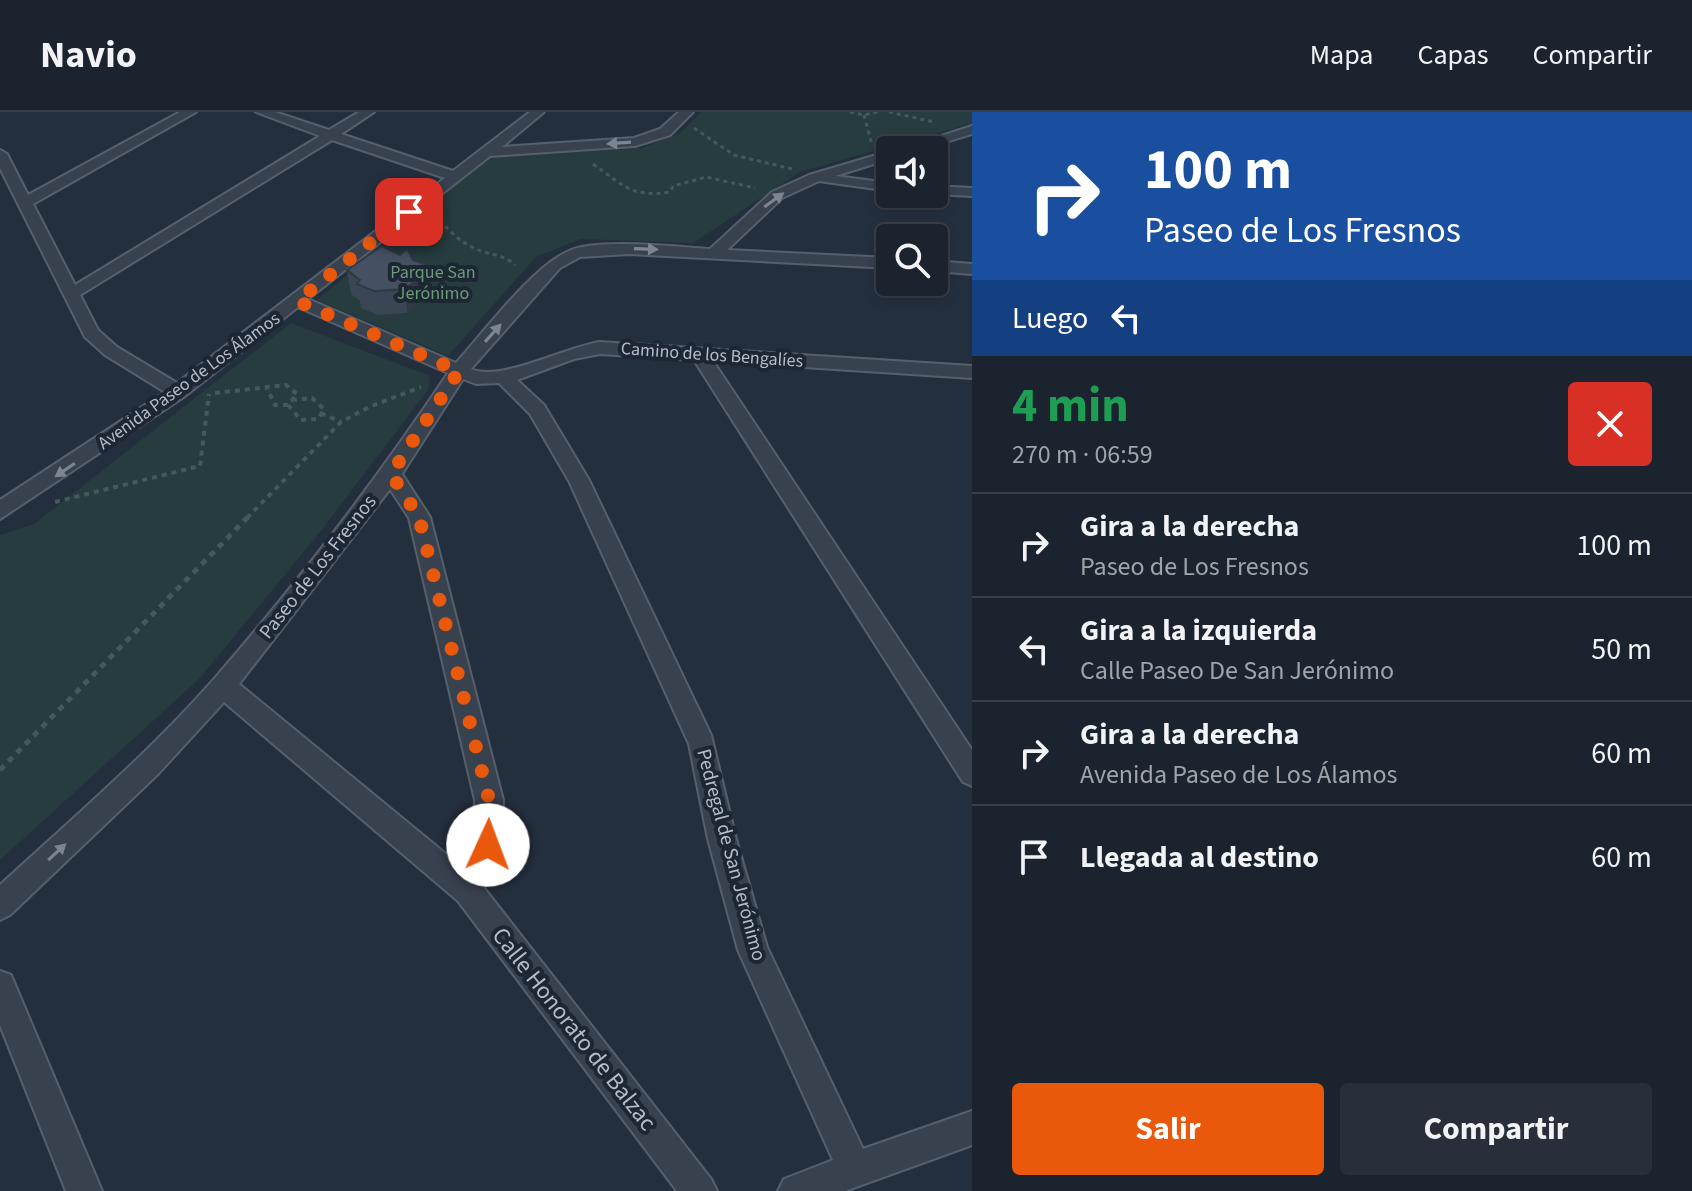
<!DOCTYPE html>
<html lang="es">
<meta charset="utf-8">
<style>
:root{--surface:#1b232e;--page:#282f3a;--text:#f1f3f6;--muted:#a0a4aa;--line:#39404a;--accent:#ea580c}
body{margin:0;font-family:"Source Sans 3",sans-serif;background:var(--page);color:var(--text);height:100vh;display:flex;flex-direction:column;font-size:30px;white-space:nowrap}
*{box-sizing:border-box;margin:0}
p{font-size:26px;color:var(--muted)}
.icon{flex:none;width:44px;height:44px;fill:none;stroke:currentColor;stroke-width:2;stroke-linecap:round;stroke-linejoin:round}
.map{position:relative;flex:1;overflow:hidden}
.panel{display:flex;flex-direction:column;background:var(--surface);width:720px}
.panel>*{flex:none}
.banner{background:#1a4fa0;color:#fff;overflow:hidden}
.tools{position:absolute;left:876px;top:24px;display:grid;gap:16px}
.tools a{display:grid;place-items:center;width:72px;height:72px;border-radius:8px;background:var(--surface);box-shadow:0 4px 12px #0003,0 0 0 2px var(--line);font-size:40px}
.pin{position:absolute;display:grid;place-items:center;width:68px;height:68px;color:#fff;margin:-34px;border-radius:16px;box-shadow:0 4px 12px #0006}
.me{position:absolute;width:88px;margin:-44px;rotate:2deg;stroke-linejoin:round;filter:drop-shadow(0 0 6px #0008)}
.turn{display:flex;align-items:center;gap:28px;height:168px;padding:0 40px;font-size:36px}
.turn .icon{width:104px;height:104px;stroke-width:2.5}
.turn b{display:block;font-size:56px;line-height:68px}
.then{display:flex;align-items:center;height:76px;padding:0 40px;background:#0003;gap:16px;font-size:30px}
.round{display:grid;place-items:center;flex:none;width:84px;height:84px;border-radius:8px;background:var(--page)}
.summary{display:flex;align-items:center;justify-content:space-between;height:136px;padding:0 40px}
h1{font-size:48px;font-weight:700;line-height:60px;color:#1e9e55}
.primary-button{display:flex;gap:16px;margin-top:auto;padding:16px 40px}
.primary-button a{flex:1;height:92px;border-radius:8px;background:var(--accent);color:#fff;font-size:32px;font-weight:700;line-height:92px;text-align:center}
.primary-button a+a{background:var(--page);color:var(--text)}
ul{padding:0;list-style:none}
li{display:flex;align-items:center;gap:24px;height:104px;padding:0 40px;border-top:2px solid var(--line)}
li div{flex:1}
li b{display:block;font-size:30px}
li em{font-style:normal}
header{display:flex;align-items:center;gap:48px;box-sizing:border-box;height:112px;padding:0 40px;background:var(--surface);border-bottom:2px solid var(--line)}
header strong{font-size:38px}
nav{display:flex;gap:44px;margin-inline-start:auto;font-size:28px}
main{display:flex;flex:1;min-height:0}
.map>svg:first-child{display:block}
</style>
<header>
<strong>Navio</strong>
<nav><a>Mapa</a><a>Capas</a><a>Compartir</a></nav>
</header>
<main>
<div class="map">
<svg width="972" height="1079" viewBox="0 0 972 1079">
<rect width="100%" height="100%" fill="#242f3e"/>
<g fill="#263c3f">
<polygon points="701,0 972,0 972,11 800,60 693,131 581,127 536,145 448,244 317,188 490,45 642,36 680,21"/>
<polygon points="291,211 430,264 428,278 320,420 199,567 0,748 0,423 34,412"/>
</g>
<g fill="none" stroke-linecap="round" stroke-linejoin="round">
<defs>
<g id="street">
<path d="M 180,0 L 196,0 L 33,92 L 75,173 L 320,24 L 256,0 L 275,0 L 329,18 L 359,0 L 374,0 L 341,22 L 453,59 L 530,0 L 544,0 L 502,35 L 634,26 L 660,17 L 679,0 L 693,0 L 670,23 L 635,34 L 490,44 L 308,187 L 456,251 C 484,220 533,154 569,139 C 597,126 677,135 710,137 L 772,80 L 809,63 L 890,39 L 890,47 L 835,64 L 890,71 L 890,79 L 819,69 L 782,86 L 727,138 L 890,146 L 890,156 L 629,142 L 580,145 L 560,156 L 471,257 C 501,270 565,235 600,230 L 972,254 L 972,266 L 713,249 L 972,638 L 972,674 L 963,670 L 694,248 L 600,242 L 574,247 L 517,268 L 544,293 L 589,368 L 711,623 L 736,727 L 767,835 L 863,1037 L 972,999 L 972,1033 L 845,1079 L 778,1079 L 784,1067 L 833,1048 L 738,838 L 708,727 L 689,632 L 569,369 L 530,302 L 499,271 L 476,272 L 463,267 L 402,362 L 430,405 L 503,688 L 502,733 L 484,776 L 711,1067 L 717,1079 L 677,1079 L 458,789 L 224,590 L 158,662 L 10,803 L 0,808 L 0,773 C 73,706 149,641 215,566 C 299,469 377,367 448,261 L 298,195 L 185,284 L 0,407 L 0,388 L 165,280 L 105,243 L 85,225 L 0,56 L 0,38 L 7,42 L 28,83 ZM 332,28 L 445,66 L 177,271 L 117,235 L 98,218 L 80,183 ZM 390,377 L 409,406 L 475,688 L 474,732 L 463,756 L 239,572 Z"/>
<polygon points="972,14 972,22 919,38 898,38"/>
<polygon points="934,74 972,76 972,84 933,82"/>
<polygon points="934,149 972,152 972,162 934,159"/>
<polygon points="0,859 11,863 102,1079 66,1079 0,913"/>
</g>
</defs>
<use href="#street" stroke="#565f6c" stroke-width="4"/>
<g stroke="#44595c" stroke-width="3" stroke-dasharray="4 4" stroke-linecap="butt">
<polyline points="850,0 864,3 878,0"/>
<polyline points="889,0 934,10"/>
<polyline points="864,3 872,33"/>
<polyline points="694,16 734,43 792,57"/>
<path d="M 593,52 C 623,73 631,86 670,80 L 673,74 L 706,65 L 755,76"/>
<path d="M 434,103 C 446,115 458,129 474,136 C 489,144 503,141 515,153"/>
</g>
<g stroke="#44595c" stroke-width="4" stroke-dasharray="5 5" stroke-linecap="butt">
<polyline points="215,281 286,273 297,282 288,293 275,293 267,276"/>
<polyline points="288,293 301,308 318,307 324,297 312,286 294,288"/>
<polyline points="321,301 341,310"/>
<polyline points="55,390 200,354 209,282"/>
<polyline points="247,406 341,310 369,295 421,275"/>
</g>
<polyline stroke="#44595c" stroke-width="5" stroke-dasharray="6 6" stroke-linecap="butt" points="0,658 249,404"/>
<use href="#street" fill="#38414e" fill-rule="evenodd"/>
</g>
<polygon fill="#3b4654" points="400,143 413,148 434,179 407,201 378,203 361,196 360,189 351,182 347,158"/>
<polygon fill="#303945" points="432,155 434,179 407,201 405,177"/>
<polygon fill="#455162" stroke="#303945" stroke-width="2" points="382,134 400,143 407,137 413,148 432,155 405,177 374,179 357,172 360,168 347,158"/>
<defs><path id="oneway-solid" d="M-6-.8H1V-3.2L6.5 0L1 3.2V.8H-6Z" transform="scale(2)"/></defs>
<g fill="#7c8592">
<use href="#oneway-solid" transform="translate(619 31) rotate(176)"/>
<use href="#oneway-solid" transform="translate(774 88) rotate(-36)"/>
<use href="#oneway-solid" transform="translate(646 137) rotate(2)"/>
<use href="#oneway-solid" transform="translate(493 221) rotate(-48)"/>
<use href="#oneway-solid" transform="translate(65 358) rotate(146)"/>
<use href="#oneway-solid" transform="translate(57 740) rotate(-43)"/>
</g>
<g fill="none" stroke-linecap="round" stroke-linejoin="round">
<polyline stroke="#ea580c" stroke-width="14" stroke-dasharray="0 25.2" points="409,100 297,189 459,259 391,362 419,405 489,688 488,733"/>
</g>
<g text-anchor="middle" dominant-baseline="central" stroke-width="8" stroke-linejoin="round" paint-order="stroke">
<g font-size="18" fill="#6b9a76" stroke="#1d2633">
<text x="433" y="160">Parque San<tspan x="433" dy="21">Jerónimo</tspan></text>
</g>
<g font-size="18" fill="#b4bcc9" stroke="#1d2633">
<text transform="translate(712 243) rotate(4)">Camino de los Bengalíes</text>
<text transform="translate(189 269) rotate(-36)">Avenida Paseo de Los Álamos</text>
</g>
<g font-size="20" fill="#b4bcc9" stroke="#1d2633">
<text transform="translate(318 455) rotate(-52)">Paseo de Los Fresnos</text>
<text transform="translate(731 743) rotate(75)">Pedregal de San Jerónimo</text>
</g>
<g font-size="24" fill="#b4bcc9" stroke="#1d2633">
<text transform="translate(574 917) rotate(52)">Calle Honorato de Balzac</text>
</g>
</g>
</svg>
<div class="tools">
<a><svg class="icon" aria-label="sound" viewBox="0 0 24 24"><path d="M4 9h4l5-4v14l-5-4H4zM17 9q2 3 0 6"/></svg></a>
<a><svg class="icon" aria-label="search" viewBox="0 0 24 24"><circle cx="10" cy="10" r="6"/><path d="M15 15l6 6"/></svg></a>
</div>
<div class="pin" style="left:409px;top:100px;background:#d93025"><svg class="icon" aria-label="arrive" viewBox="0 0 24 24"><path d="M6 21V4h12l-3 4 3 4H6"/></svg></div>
<svg class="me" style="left:488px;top:733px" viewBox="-20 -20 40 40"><circle r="19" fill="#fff"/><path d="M0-13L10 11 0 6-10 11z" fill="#ea580c"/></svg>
</div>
<section class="panel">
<div class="banner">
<div class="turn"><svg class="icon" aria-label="right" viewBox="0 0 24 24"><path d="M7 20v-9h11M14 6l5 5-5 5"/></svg><div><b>100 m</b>Paseo de Los Fresnos</div></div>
<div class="then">Luego<svg class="icon" aria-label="left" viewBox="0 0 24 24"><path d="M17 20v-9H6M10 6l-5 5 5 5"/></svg></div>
</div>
<div class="summary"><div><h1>4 min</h1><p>270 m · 06:59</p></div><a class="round" style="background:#d93025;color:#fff"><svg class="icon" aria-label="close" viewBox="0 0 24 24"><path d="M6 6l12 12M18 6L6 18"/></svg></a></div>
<ul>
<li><svg class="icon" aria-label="right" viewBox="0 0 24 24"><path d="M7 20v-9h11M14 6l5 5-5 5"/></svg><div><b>Gira a la derecha</b><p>Paseo de Los Fresnos</p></div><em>100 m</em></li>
<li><svg class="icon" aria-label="left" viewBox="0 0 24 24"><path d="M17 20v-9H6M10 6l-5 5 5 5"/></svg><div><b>Gira a la izquierda</b><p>Calle Paseo De San Jerónimo</p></div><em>50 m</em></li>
<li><svg class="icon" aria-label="right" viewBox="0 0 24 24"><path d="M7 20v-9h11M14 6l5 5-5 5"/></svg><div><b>Gira a la derecha</b><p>Avenida Paseo de Los Álamos</p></div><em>60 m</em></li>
<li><svg class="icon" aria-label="arrive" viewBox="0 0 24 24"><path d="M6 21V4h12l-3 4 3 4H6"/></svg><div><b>Llegada al destino</b></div><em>60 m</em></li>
</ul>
<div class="primary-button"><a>Salir</a><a>Compartir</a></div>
</section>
</main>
